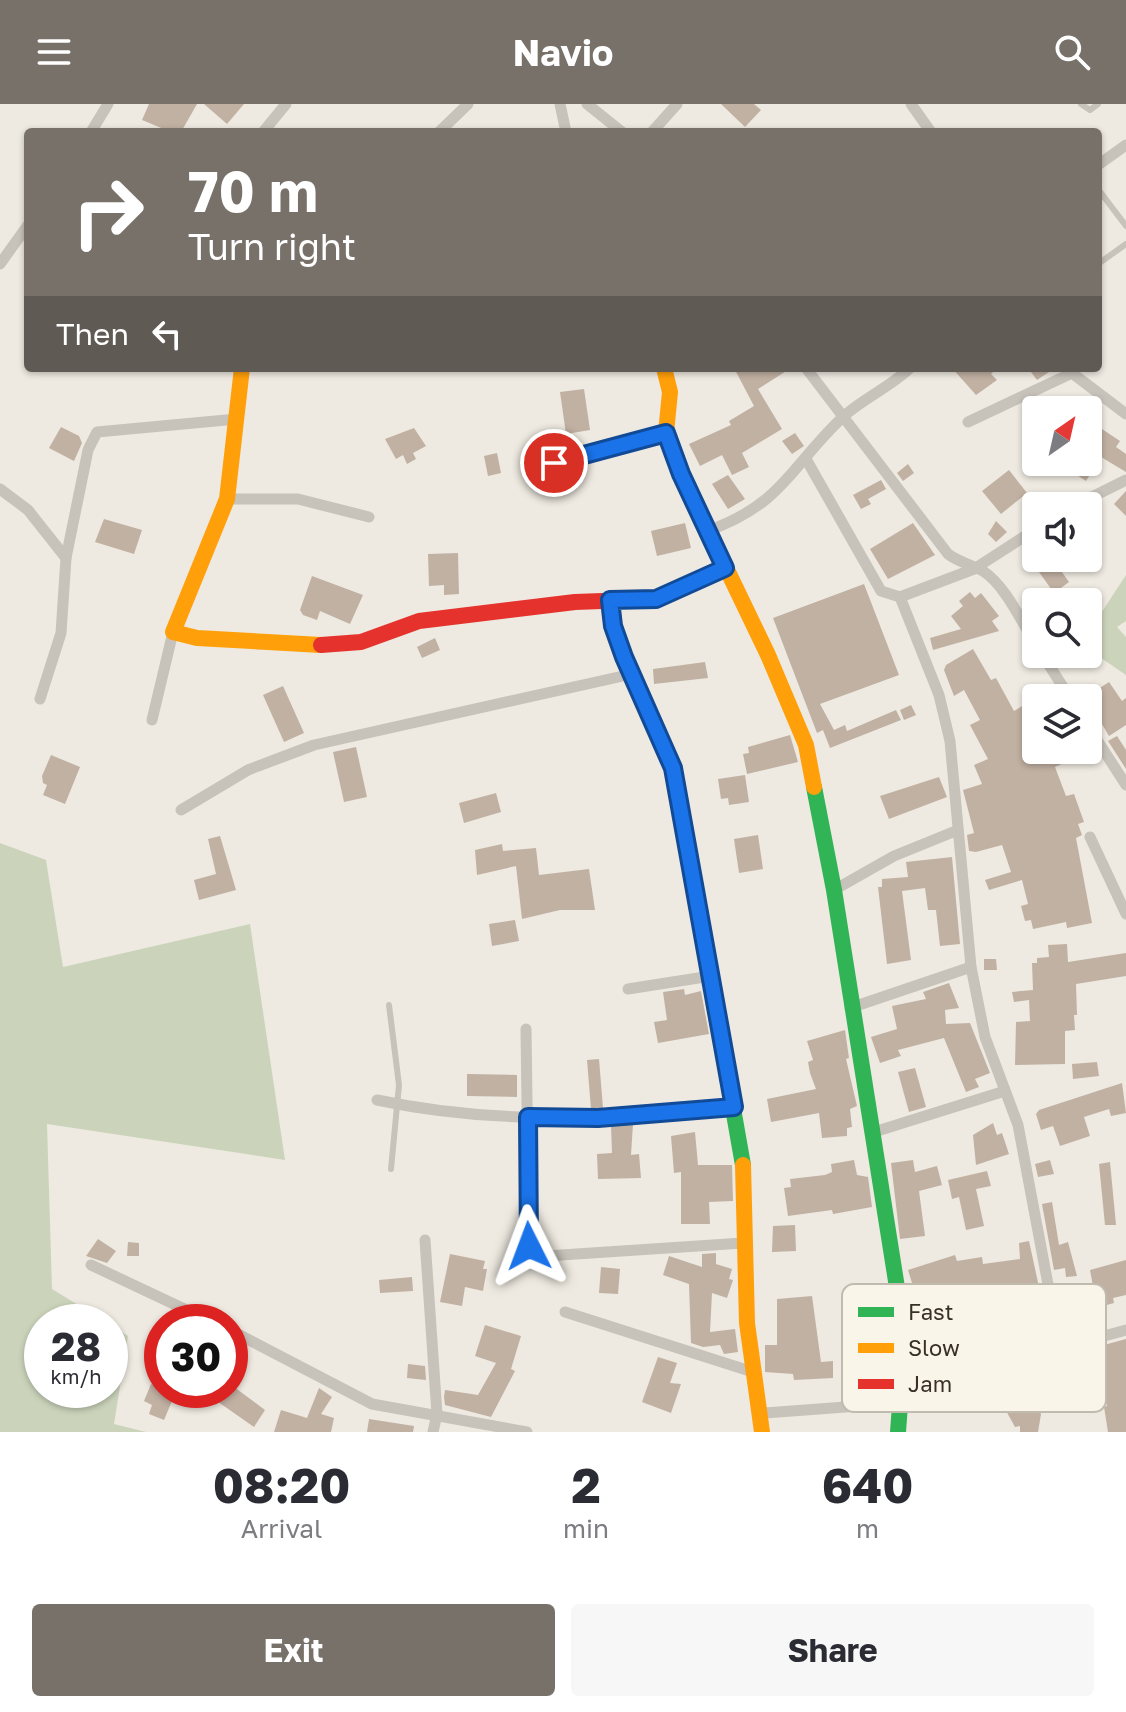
<!DOCTYPE html>
<style>
:root{--surface:#fff;--page:#f7f7f7;--text:#2b2b33;--muted:#7c7c81;--accent:#787169}
body{margin:0;font-family:"Golos Text",sans-serif;background:var(--page);color:var(--text);height:100vh;display:flex;flex-direction:column;font-size:30px;white-space:nowrap}
*{box-sizing:border-box;margin:0}
p{font-size:26px;color:var(--muted)}
.icon{flex:none;width:44px;height:44px;fill:none;stroke:currentColor;stroke-width:2;stroke-linecap:round;stroke-linejoin:round}
.map{position:relative;height:1328px;overflow:hidden}
.drawer{display:flex;flex-direction:column;background:var(--surface);flex:1}
.drawer>*{flex:none}
.guide{position:absolute;left:24px;top:24px;width:1078px;height:244px;border-radius:8px;box-shadow:0 2px 6px #0004;background:#787169;color:#fff;overflow:hidden}
.needle{width:52px;rotate:34deg}
.tools{position:absolute;left:1022px;top:292px;display:grid;gap:16px}
.tools a{display:grid;place-items:center;width:80px;height:80px;border-radius:8px;background:var(--surface);box-shadow:0 2px 6px #0004;font-size:40px}
.speed{position:absolute;left:24px;top:1200px;display:flex;gap:16px;font-size:40px;font-weight:700;text-align:center}
.speed>*{display:grid;place-content:center;width:104px;height:104px;border-radius:50%;background:var(--surface);box-shadow:0 2px 6px #0004;line-height:1}
.speed small{font-size:20px;font-weight:400}
.speed .limit{border:12px solid #d22;background:#fff;color:#111}
.pin{position:absolute;display:grid;place-items:center;width:68px;height:68px;color:#fff;margin:-34px;border:4px solid #fff;border-radius:50%;box-shadow:0 2px 8px #0007}
.me{position:absolute;width:88px;margin:-44px;rotate:357deg;stroke-linejoin:round;filter:drop-shadow(0 0 6px #0008)}
.turn{display:flex;align-items:center;gap:28px;height:168px;padding:0 32px;font-size:36px}
.turn .icon{width:104px;height:104px;stroke-width:2.5}
.turn b{display:block;font-size:56px;line-height:68px}
.then{display:flex;align-items:center;height:76px;padding:0 32px;background:#0003;gap:16px;font-size:30px}
.eta{display:flex;justify-content:space-evenly;align-items:center;height:136px;text-align:center}
.eta b{font-size:48px;font-weight:700;line-height:56px}
.action{display:flex;gap:16px;margin-top:auto;padding:16px 32px}
.action a{flex:1;height:92px;border-radius:8px;background:var(--accent);color:#fff;font-size:32px;font-weight:700;line-height:92px;text-align:center}
.action a+a{background:var(--page);color:var(--text)}
header{display:flex;justify-content:space-between;align-items:center;height:104px;padding:0 32px;background:var(--accent);color:#fff;font-size:36px;font-weight:700}
.map>svg:first-child{display:block}
</style>
<header><svg class="icon" aria-label="menu" viewBox="0 0 24 24"><path d="M4 6h16M4 12h16M4 18h16"/></svg>Navio<svg class="icon" aria-label="search" viewBox="0 0 24 24"><circle cx="10" cy="10" r="6"/><path d="M15 15l6 6"/></svg></header>
<div class="map">
<svg width="1126" height="1328" viewBox="0 0 1126 1328">
<rect width="100%" height="100%" fill="#eeeae1"/>
<g fill="#cbd4bb">
<polygon points="1126,471 1126,517 1117,523 1126,533 1126,571 1088,545 1088,529"/>
<polygon points="0,739 46,756 63,863 250,820 285,1056 47,1020 52,1185 106,1218 42,1218 42,1286 110,1286 110,1221 128,1232 114,1320 146,1328 0,1328"/>
</g>
<g fill="#c1b1a3">
<polygon points="149,0 197,0 181,28 171,28 142,16"/>
<polygon points="204,0 244,0 227,20"/>
<polygon points="721,0 754,0 761,6 745,23"/>
<polygon points="734,264 791,264 758,285 782,325 742,349 749,363 732,371 722,351 700,362 689,340 731,321 729,317 754,302"/>
<polygon points="952,264 997,264 991,270 997,276 976,291"/>
<polygon points="1028,264 1055,264 1037,276"/>
<polygon points="584,285 590,326 566,330 560,288"/>
<polygon points="1036,313 1036,341 1022,328"/>
<polygon points="61,323 79,332 82,339 74,357 49,344"/>
<polygon points="1099,323 1120,337 1116,343 1126,350 1126,368 1101,353 1086,377 1057,358 1088,358 1088,332 1092,334"/>
<polygon points="414,324 426,342 413,349 416,355 407,360 403,351 396,355 385,335"/>
<polygon points="795,329 804,342 792,350 782,337"/>
<polygon points="497,349 501,369 488,372 484,352"/>
<polygon points="908,360 914,369 903,377 897,369"/>
<polygon points="1009,366 1027,389 1001,410 982,387"/>
<polygon points="728,371 745,395 728,405 712,380"/>
<polygon points="881,376 886,385 868,395 871,400 861,405 853,391"/>
<polygon points="1126,387 1126,412 1114,400"/>
<polygon points="104,415 142,426 134,450 95,438"/>
<polygon points="996,417 1007,428 996,438 988,430"/>
<polygon points="685,419 691,444 657,452 651,427"/>
<polygon points="913,419 935,451 888,475 870,445"/>
<polygon points="458,449 459,490 444,491 444,481 429,482 428,450"/>
<polygon points="1029,454 1052,454 1069,478 1054,489"/>
<polygon points="312,472 363,491 350,520 320,507 317,516 303,511 300,506"/>
<polygon points="864,480 899,571 820,600 834,626 845,621 847,627 896,606 901,616 830,644 823,626 817,629 773,514"/>
<polygon points="970,488 975,494 981,489 999,512 992,517 999,527 933,546 930,534 961,525 951,512 963,502 959,497"/>
<polygon points="435,534 440,546 422,554 417,543"/>
<polygon points="973,545 991,576 996,574 1014,607 1036,594 1036,646 1093,646 1055,663 1066,692 1074,690 1084,718 1078,720 1082,731 1076,734 1092,819 1067,824 1066,818 1033,825 1031,816 1025,817 1021,802 1028,800 1022,776 989,786 985,776 1011,768 1002,741 976,748 969,747 967,731 974,729 963,686 982,680 974,661 988,655 970,621 980,616 964,586 954,592 944,566 946,561"/>
<polygon points="705,558 708,574 654,580 653,565"/>
<polygon points="1109,578 1122,597 1126,594 1126,621 1109,632 1086,593"/>
<polygon points="283,582 304,629 284,638 263,591"/>
<polygon points="911,601 916,611 904,616 900,606"/>
<polygon points="790,631 798,658 747,670 743,650 749,649 748,643"/>
<polygon points="1117,632 1126,646 1126,665 1108,637"/>
<polygon points="356,643 367,693 344,698 333,648"/>
<polygon points="51,651 80,663 65,700 43,691 47,681 43,679 42,672"/>
<polygon points="745,671 749,698 729,701 728,694 721,695 718,675"/>
<polygon points="939,673 947,693 889,715 880,692"/>
<polygon points="496,689 501,708 464,719 459,699"/>
<polygon points="758,731 763,765 739,769 734,735"/>
<polygon points="220,732 236,786 199,796 194,776 216,770 208,735"/>
<polygon points="502,740 503,747 536,744 539,771 589,765 595,806 560,806 522,815 516,762 477,771 475,746"/>
<polygon points="952,753 960,840 940,842 936,806 928,806 925,784 902,787 911,856 887,860 878,783 882,783 882,775 908,773 906,758"/>
<polygon points="515,816 519,837 492,842 489,820"/>
<polygon points="1067,840 1068,858 1126,849 1126,872 1076,880 1077,911 1074,911 1075,926 1065,927 1065,960 1015,961 1016,918 1030,917 1029,896 1014,898 1012,888 1033,886 1032,859 1037,859 1037,854 1049,853 1048,841"/>
<polygon points="984,855 996,855 997,866 984,866"/>
<polygon points="949,879 959,904 945,906 946,920 970,919 990,969 975,975 979,983 966,988 944,934 898,946 901,952 880,959 871,933 897,925 892,902 926,895 923,888"/>
<polygon points="684,885 685,891 701,887 709,930 658,939 654,918 667,916 663,888"/>
<polygon points="845,926 849,954 846,955 857,1002 850,1005 852,1023 847,1024 847,1032 822,1034 819,1009 771,1018 767,995 816,985 810,969 808,958 813,956 807,937"/>
<polygon points="599,955 603,1004 591,1005 587,956"/>
<polygon points="1097,958 1099,972 1073,975 1072,960"/>
<polygon points="915,964 926,1003 909,1008 898,968"/>
<polygon points="467,970 517,971 517,993 467,992"/>
<polygon points="1122,979 1126,1009 1111,1012 1109,1005 1084,1013 1090,1032 1060,1042 1053,1022 1041,1026 1036,1010 1039,1006"/>
<polygon points="993,1019 997,1031 1002,1029 1009,1050 976,1061 973,1031"/>
<polygon points="633,1020 631,1051 639,1050 641,1074 598,1075 597,1050 612,1049 611,1021"/>
<polygon points="695,1028 698,1061 732,1061 733,1097 709,1098 710,1120 681,1120 681,1068 674,1069 671,1032"/>
<polygon points="854,1056 857,1071 868,1073 872,1103 833,1110 832,1106 788,1112 784,1084 791,1083 790,1075 825,1071 832,1068 831,1060"/>
<polygon points="913,1056 915,1068 937,1062 942,1081 919,1087 925,1132 900,1135 891,1059"/>
<polygon points="1050,1056 1054,1070 1038,1073 1035,1060"/>
<polygon points="1110,1058 1116,1121 1105,1121 1099,1060"/>
<polygon points="987,1067 991,1082 976,1085 984,1122 966,1126 959,1093 952,1095 948,1076"/>
<polygon points="1052,1098 1059,1141 1068,1138 1077,1172 1066,1173 1065,1164 1054,1166 1042,1100"/>
<polygon points="795,1121 796,1147 772,1148 773,1122"/>
<polygon points="98,1135 116,1147 107,1159 86,1152"/>
<polygon points="1029,1137 1044,1206 1043,1233 1017,1232 1017,1243 995,1242 998,1194 960,1201 961,1207 918,1222 911,1200 917,1195 908,1166 955,1151 957,1157 982,1153 983,1160 1020,1155 1019,1139"/>
<polygon points="128,1138 139,1139 139,1152 127,1152"/>
<polygon points="716,1149 716,1160 732,1165 729,1175 733,1176 727,1194 712,1189 710,1228 735,1225 738,1248 724,1250 720,1241 703,1243 691,1239 689,1180 663,1171 669,1152 702,1163 702,1150"/>
<polygon points="450,1150 485,1157 483,1165 487,1165 483,1187 465,1183 462,1202 440,1198"/>
<polygon points="1126,1156 1126,1191 1113,1194 1114,1199 1103,1202 1101,1192 1095,1193 1090,1166"/>
<polygon points="601,1163 620,1165 618,1190 599,1189"/>
<polygon points="412,1173 413,1187 380,1189 379,1176"/>
<polygon points="812,1192 821,1258 833,1257 833,1274 794,1276 793,1270 765,1268 765,1241 777,1241 777,1195"/>
<polygon points="485,1221 521,1232 511,1265 515,1267 491,1313 445,1301 444,1293 445,1286 478,1291 496,1259 475,1252"/>
<polygon points="1126,1235 1126,1328 1108,1328 1104,1303 1107,1302 1089,1245"/>
<polygon points="658,1253 677,1259 670,1279 681,1280 671,1309 642,1298"/>
<polygon points="408,1260 425,1262 426,1276 407,1274"/>
<polygon points="151,1280 175,1290 164,1316 149,1310 152,1301 144,1297"/>
<polygon points="230,1280 265,1306 254,1323 201,1286 230,1286"/>
<polygon points="1018,1280 1024,1280 1041,1310 1038,1328 1020,1328 1020,1322 1015,1323 1004,1303 1007,1300 1005,1293 1012,1291 1010,1285"/>
<polygon points="319,1284 332,1293 321,1310 334,1314 331,1328 274,1328 281,1306 307,1314"/>
<polygon points="369,1315 414,1322 413,1328 367,1328"/>
</g>
<g fill="none" stroke-linecap="round" stroke-linejoin="round">
<g stroke="#c7c2ba" stroke-width="6">
<polyline points="1081,0 1090,6 1098,0"/>
<polyline points="1098,85 1126,122"/>
<polyline points="1098,160 1126,140"/>
<polyline points="389,901 399,981 391,1065"/>
</g>
<g stroke="#c7c2ba" stroke-width="11">
<polyline points="560,0 566,28"/>
<polyline points="587,0 622,28"/>
<polyline points="911,0 931,28"/>
<polyline points="91,28 108,0"/>
<polyline points="263,28 286,0"/>
<polyline points="439,28 468,0"/>
<polyline points="652,28 677,0"/>
<polyline points="1098,61 1126,41"/>
<polyline points="0,160 28,121"/>
<path d="M 806,264 L 948,450 C 960,459 971,460 983,467 C 1006,482 1022,519 1036,541"/>
<polyline points="968,318 1072,269 1126,310"/>
<polyline points="806,355 881,487 900,493 974,465 1036,425"/>
<polyline points="554,359 666,329"/>
<polyline points="0,385 28,406 66,454 61,529 40,595"/>
<polyline points="227,395 298,395 369,413"/>
<polyline points="1074,402 1126,376"/>
<path d="M 707,427 C 784,400 791,361 844,312 C 864,294 890,283 910,264"/>
<polyline points="66,454 88,346 97,328 237,315"/>
<polyline points="900,493 939,591 950,637 971,863 985,933 1018,1021 1060,1244"/>
<polyline points="1042,550 1070,594"/>
<polyline points="152,616 173,528"/>
<polyline points="1088,622 1126,681"/>
<polyline points="181,706 248,666 314,641 632,570"/>
<polyline points="1090,733 1126,810"/>
<polyline points="834,786 894,752 958,726"/>
<polyline points="628,885 711,872"/>
<polyline points="850,904 971,863"/>
<polyline points="526,925 529,1142 546,1152 743,1139"/>
<path d="M 377,996 C 494,1021 616,1016 734,1003"/>
<polyline points="874,1028 1005,987"/>
<polyline points="425,1136 437,1310 433,1328"/>
<polyline points="91,1161 212,1218"/>
<polyline points="565,1208 753,1268"/>
<polyline points="230,1226 372,1300 527,1328"/>
<polyline points="765,1309 899,1299 1060,1244 1126,1226"/>
</g>
<g stroke="#30b455" stroke-width="16">
<polyline points="610,496 613,522 624,553 673,664 743,1061"/>
<polyline points="814,683 834,786 905,1234 898,1328"/>
</g>
<g stroke="#ff9f0a" stroke-width="16">
<polyline points="242,264 227,395 173,528 197,534 321,541"/>
<polyline points="664,264 670,288 666,329 681,370 768,551 806,641 814,683"/>
<polyline points="743,1061 747,1219 762,1328"/>
</g>
<polyline stroke="#e5322d" stroke-width="16" points="321,541 361,538 419,517 575,498 656,495 725,464"/>
</g>
<g fill="none" stroke-linecap="round" stroke-linejoin="round">
<defs>
<polyline id="route" points="529,1142 528,1013 598,1014 734,1003 673,664 624,553 613,522 610,496 656,495 725,464 681,370 666,329 554,359"/>
</defs>
<use href="#route" stroke="#114b97" stroke-width="20"/>
<use href="#route" stroke="#1a73e8" stroke-width="14"/>
</g>
<rect x="842" y="1180" width="264" height="128" rx="12" fill="#faf5e9" stroke="#c0baaf" stroke-width="2"/>
<rect x="858" y="1203" width="36" height="10" fill="#30b455"/>
<rect x="858" y="1239" width="36" height="10" fill="#ff9f0a"/>
<rect x="858" y="1275" width="36" height="10" fill="#e5322d"/>
<g font-size="22" fill="#383028">
<text x="908" y="1216">Fast</text>
<text x="908" y="1252">Slow</text>
<text x="908" y="1288">Jam</text>
</g>
</svg>
<div class="tools">
<a><svg class="needle" viewBox="-14 -14 28 28"><path d="M0-13l5 13h-10z" fill="#e53935"/><path d="M0 13l5-13h-10z" fill="#7c7c81"/></svg></a>
<a><svg class="icon" aria-label="sound" viewBox="0 0 24 24"><path d="M4 9h4l5-4v14l-5-4H4zM17 9q2 3 0 6"/></svg></a>
<a><svg class="icon" aria-label="search" viewBox="0 0 24 24"><circle cx="10" cy="10" r="6"/><path d="M15 15l6 6"/></svg></a>
<a><svg class="icon" aria-label="layers" viewBox="0 0 24 24"><path d="M12 4l9 5-9 5-9-5zM3 14l9 5 9-5"/></svg></a>
</div>
<div class="speed"><div>28<small>km/h</small></div><div class="limit">30</div></div>
<div class="pin" style="left:554px;top:359px;background:#d93025"><svg class="icon" aria-label="arrive" viewBox="0 0 24 24"><path d="M6 21V4h12l-3 4 3 4H6"/></svg></div>
<svg class="me" style="left:529px;top:1142px" viewBox="-20 -20 40 40"><path d="M0-17L14 15 0 8-14 15z" fill="#1a73e8" stroke="#fff" stroke-width="4"/></svg>
<div class="guide">
<div class="turn"><svg class="icon" aria-label="right" viewBox="0 0 24 24"><path d="M7 20v-9h11M14 6l5 5-5 5"/></svg><div><b>70 m</b>Turn right</div></div>
<div class="then">Then<svg class="icon" aria-label="left" viewBox="0 0 24 24"><path d="M17 20v-9H6M10 6l-5 5 5 5"/></svg></div>
</div>
</div>
<section class="drawer">
<div class="eta">
<div><b>08:20</b><p>Arrival</p></div>
<div><b>2</b><p>min</p></div>
<div><b>640</b><p>m</p></div>
</div>
<div class="action"><a>Exit</a><a>Share</a></div>
</section>
